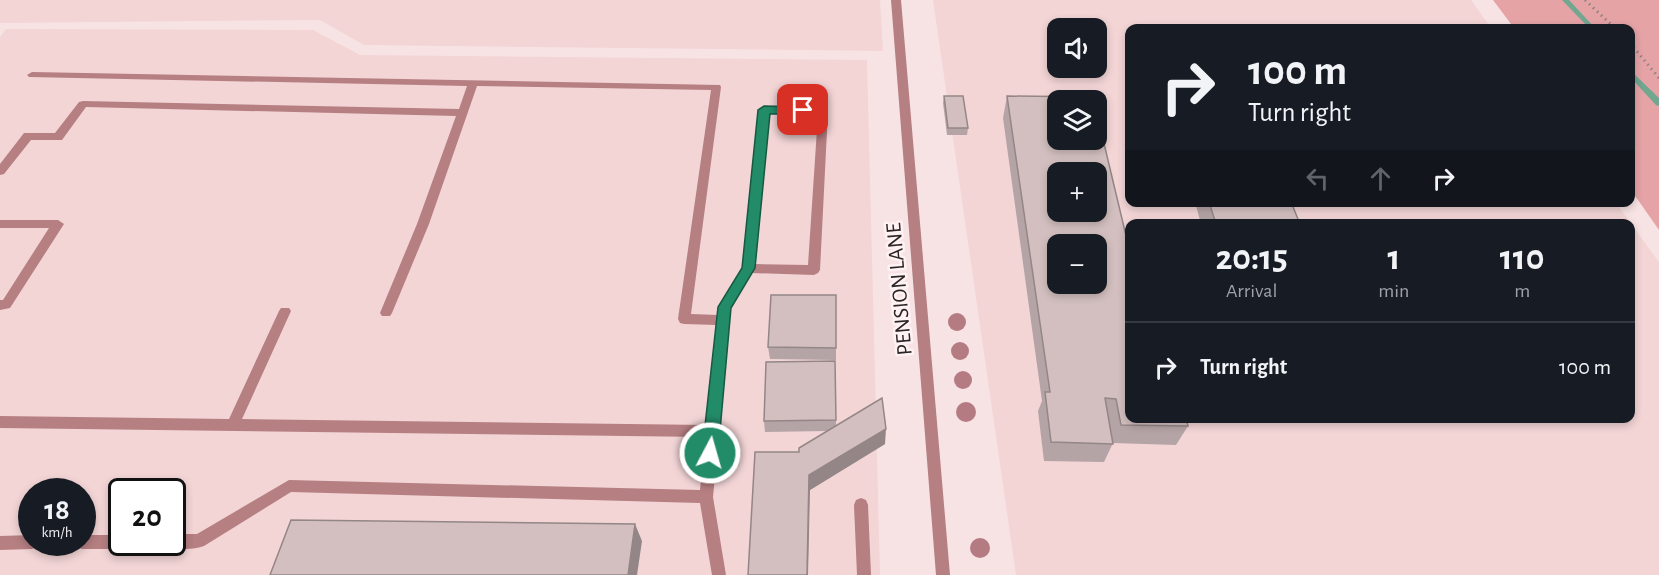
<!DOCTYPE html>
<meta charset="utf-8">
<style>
:root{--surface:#171b24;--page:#242831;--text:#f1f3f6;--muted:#9ea1a6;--line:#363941}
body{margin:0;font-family:"Alegreya Sans",sans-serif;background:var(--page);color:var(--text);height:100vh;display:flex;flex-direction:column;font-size:22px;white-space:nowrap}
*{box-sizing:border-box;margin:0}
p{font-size:20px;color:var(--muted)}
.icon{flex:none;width:33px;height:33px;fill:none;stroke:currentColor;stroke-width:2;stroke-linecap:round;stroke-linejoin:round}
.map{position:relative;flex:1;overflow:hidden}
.drawer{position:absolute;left:1125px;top:219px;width:510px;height:204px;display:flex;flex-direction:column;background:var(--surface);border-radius:12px;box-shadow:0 3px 9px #0003}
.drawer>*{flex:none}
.guide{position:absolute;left:1125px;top:24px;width:510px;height:183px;border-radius:12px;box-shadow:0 3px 9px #0003;background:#171b24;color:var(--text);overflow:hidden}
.buttons{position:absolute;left:1047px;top:18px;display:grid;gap:12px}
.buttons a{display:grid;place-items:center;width:60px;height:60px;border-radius:12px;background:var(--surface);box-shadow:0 3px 9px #0003;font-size:30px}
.speed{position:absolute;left:18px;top:478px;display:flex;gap:12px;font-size:30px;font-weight:700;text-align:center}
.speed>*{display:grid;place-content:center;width:78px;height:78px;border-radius:50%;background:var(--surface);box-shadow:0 3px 9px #0003;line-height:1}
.speed small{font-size:15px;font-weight:400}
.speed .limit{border:3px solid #111;border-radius:9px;background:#fff;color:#111}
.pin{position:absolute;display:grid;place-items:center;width:51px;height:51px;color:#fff;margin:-26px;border-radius:12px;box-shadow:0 3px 9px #0006}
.me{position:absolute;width:66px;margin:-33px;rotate:6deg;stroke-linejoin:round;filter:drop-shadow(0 0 4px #0008)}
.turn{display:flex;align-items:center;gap:21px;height:126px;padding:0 24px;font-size:27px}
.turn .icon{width:78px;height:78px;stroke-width:2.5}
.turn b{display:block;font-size:42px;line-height:51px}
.lanes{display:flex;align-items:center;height:57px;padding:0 24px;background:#0003;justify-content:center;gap:30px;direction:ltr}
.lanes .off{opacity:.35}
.eta{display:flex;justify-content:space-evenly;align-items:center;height:102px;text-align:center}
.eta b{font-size:36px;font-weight:700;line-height:42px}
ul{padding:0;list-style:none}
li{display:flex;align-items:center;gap:18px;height:90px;padding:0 24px;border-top:2px solid var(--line)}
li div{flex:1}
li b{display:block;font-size:22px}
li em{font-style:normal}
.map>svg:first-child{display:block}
</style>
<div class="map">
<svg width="1659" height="575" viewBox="0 0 1659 575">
<rect width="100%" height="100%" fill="#f8e3e4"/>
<g fill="#f3d5d6" fill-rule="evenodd">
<polygon points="0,0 880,0 883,51 364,45 320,20 0,23"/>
<path d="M 933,0 L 1471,0 L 1491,28 L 1130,28 L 1130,202 L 1616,203 L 1659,262 L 1659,575 L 1016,575 ZM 1058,28 L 1096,28 L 1096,68 L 1058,68 ZM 1058,100 L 1096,100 L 1096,140 L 1058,140 ZM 1058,172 L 1096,172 L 1096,212 L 1058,212 ZM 1130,224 L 1630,224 L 1630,418 L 1130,418 ZM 1058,244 L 1096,244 L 1096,284 L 1058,284 Z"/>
<path d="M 6,29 L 313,30 L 360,55 L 867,60 L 880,575 L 0,575 L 0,37 ZM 32,492 L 82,492 L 82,543 L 32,543 ZM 122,492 L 172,492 L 172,543 L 122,543 Z"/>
</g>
<polygon fill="#e5a3a6" points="1493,0 1659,0 1659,230 1631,190 1630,28 1514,28"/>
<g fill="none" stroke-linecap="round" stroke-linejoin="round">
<g fill="#71a68f" fill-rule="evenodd">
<polygon points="1562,0 1569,0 1595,28 1589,28"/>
<polygon points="1630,70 1659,98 1659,106 1656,105 1630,77"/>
</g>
<g stroke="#908282" stroke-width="3" stroke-dasharray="1.5 4" stroke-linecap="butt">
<polyline points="1585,0 1615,28"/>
<polyline points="1630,43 1659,78"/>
</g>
<g fill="#b67f82" fill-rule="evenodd">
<path d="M 32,72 L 720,85 L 721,87 L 691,314 L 718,315 L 721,304 L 743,267 L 760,108 L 827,109 L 828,111 L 820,270 L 818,273 L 814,275 L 752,273 L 731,308 L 713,497 L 726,575 L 712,575 L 700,503 L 291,492 L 204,546 C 194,550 177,550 167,546 L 166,543 L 172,543 L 172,534 L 197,534 L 289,480 L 700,490 L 705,437 L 0,428 L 0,416 L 229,419 L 279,311 L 281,308 L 289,308 L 291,311 L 242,419 L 707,425 L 717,325 L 684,324 L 680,323 L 678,319 L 711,90 L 477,86 L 429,224 L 392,313 L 390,316 L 382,316 L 380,313 L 417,224 L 456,116 L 86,107 L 62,140 L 31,140 L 4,174 L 0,175 L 0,164 L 24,133 L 55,133 L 79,102 L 83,101 L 459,109 L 467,86 L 29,77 L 27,75 ZM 769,113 L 818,114 L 808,265 L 755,264 Z"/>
<polygon points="0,220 58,220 64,224 10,308 0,310 0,300 3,300 49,228 0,228"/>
<polygon points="861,498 866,500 868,505 871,575 857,575 854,505 856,500"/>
<polygon points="32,535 32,543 39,543 37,547 32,549 0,550 0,536"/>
<polygon points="82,535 122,535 122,543 129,543 127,547 122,549 82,549 77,547 75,543 82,543"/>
</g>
<polygon fill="#b67f82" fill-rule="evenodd" points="891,0 901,0 950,575 936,575"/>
</g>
<g fill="#b57b83">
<circle cx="957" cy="322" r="9"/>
<circle cx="960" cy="351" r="9"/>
<circle cx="963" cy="380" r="9"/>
<circle cx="966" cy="412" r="10"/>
<circle cx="980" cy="548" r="10"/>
</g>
<g fill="#b5a4a5">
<polygon points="944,96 968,128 967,135 947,135 943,103"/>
<polygon points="1007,96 1130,418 1188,426 1176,445 1113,443 1104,462 1044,461 1038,411 1042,401 1003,118"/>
<polygon points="1195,202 1291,202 1300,224 1201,224"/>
<polygon points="768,347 836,348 836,360 770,359"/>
<polygon points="836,420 836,426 885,444 810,490 799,452 827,431 765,432 764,421"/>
</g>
<g fill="#948686">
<polygon points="886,429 885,444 810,490 808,575 807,575 809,475"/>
<polygon points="635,524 642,541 637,575 628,575"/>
</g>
<g fill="#d3bfc0" stroke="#948686" stroke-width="1.5" fill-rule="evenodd">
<polygon points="944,96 963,96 968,128 948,128"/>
<path d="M 1007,96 L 1094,97 L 1094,100 L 1058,100 L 1058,140 L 1096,140 L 1096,110 L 1128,244 L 1130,244 L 1130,418 L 1186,418 L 1188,426 L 1121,425 L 1116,399 L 1105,398 L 1113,444 L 1051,442 L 1045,392 L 1050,392 ZM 1058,172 L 1096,172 L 1096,212 L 1058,212 ZM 1058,244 L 1096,244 L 1096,284 L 1058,284 Z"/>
<polygon points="1209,202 1291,202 1300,224 1216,224"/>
<polygon points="771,295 836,295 836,348 768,347"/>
<polygon points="835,361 836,420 764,421 766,362"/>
<polygon points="882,398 886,429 809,475 807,575 748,575 755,452 799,452 799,448"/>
<polygon points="291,520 635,524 628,575 270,575"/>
</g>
<polygon fill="#228b68" stroke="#165a44" stroke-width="1.5" points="764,106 803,107 809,110 803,114 770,114 755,268 731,308 718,453 716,458 710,460 705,458 702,453 718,307 742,268 758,110"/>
<g text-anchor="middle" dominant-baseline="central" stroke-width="5" stroke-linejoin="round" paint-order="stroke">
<g font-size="22" fill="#2c2525" stroke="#fff2f3">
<text transform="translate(899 289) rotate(-95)">PENSION LANE</text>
</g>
</g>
</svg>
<div class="buttons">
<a><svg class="icon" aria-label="sound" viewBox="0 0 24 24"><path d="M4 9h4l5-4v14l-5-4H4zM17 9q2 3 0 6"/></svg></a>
<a><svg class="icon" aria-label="layers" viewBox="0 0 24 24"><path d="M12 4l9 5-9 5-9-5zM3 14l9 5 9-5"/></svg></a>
<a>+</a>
<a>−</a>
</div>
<div class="speed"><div>18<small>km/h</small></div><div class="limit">20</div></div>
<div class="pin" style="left:803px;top:110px;background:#d93025"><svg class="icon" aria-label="arrive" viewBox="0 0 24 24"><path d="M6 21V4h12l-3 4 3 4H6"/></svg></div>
<svg class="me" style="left:710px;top:453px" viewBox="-20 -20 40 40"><circle r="17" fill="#228b68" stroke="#fff" stroke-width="3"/><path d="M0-11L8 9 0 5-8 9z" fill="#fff"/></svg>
<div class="guide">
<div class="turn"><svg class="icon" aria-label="right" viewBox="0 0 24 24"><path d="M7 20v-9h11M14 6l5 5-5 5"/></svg><div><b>100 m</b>Turn right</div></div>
<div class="lanes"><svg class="icon off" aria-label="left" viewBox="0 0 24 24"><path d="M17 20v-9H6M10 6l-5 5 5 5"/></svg><svg class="icon off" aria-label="ahead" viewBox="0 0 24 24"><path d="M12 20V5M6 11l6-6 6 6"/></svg><svg class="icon" aria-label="right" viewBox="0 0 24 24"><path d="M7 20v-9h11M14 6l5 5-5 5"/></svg></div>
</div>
<section class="drawer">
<div class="eta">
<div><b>20:15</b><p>Arrival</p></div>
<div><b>1</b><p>min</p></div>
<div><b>110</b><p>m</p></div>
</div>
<ul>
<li><svg class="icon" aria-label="right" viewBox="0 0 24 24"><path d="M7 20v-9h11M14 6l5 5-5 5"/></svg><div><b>Turn right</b></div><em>100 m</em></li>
</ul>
</section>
</div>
